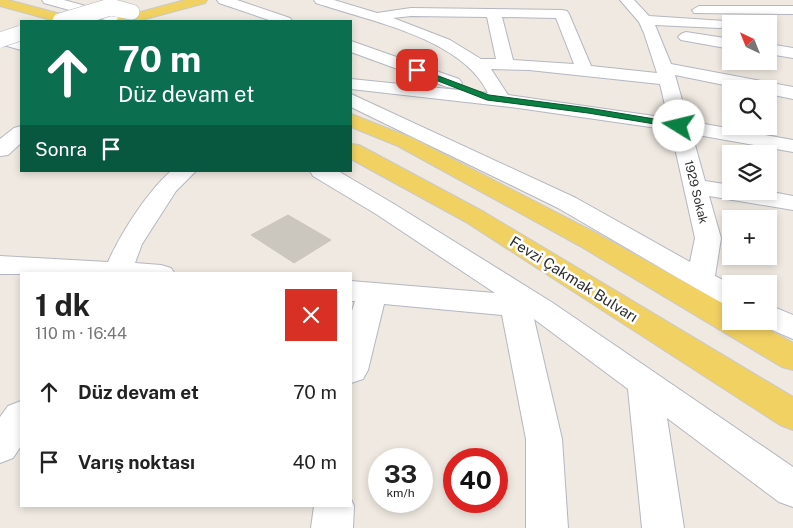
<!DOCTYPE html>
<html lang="tr">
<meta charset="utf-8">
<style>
:root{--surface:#fff;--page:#f6f6f6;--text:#222;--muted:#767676}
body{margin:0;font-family:"Public Sans",sans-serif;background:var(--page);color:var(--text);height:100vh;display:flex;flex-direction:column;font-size:19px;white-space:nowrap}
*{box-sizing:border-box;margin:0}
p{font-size:16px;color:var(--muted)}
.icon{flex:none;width:28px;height:28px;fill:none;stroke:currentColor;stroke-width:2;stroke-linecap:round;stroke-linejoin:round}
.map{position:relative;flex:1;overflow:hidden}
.side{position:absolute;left:20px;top:272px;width:332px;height:235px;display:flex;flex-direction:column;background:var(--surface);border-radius:0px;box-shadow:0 2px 8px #0003}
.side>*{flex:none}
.guide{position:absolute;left:20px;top:20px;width:332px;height:152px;border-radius:0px;box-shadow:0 2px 8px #0003;background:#0b6e4f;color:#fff;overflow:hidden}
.needle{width:32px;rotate:317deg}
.buttons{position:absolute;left:722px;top:15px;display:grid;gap:10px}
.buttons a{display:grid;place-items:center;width:55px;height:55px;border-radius:0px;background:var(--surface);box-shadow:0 2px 8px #0003;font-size:25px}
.speed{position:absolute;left:368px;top:448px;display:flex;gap:10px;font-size:25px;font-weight:700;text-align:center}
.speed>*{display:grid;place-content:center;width:65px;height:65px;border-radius:50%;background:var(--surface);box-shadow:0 2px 8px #0003;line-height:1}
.speed small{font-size:12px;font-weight:400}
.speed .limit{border:8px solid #d22;background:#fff;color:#111}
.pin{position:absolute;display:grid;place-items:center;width:42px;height:42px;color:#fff;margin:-21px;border-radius:10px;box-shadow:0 2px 8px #0006}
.me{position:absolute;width:55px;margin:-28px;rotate:279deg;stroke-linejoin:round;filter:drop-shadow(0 0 4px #0008)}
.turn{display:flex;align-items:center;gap:18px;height:105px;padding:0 15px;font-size:22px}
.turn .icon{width:65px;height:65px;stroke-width:2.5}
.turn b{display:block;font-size:35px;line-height:42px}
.then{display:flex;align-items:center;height:48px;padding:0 15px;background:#0003;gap:10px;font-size:19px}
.round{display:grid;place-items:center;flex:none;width:52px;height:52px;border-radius:0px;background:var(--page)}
.head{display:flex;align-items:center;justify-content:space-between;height:85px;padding:0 15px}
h1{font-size:30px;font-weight:700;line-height:38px}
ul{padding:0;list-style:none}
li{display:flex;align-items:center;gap:15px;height:70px;padding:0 15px}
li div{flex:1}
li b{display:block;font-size:19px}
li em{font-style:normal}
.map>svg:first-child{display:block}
</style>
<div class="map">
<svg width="793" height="528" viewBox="0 0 793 528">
<rect width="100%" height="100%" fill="#efe9e1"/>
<polygon fill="#cbc7bf" stroke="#cbc5ba" points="288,215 331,240 294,263 251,235"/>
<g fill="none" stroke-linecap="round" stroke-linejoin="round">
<defs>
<g id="minor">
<polygon points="42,0 64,0 129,18 131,21 109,21 44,3"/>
<polygon points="217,0 237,0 290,18 292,21 272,21 219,3"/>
<path d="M 314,0 L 334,0 L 377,13 L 411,8 L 562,10 L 567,11 L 569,14 L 591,66 L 657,73 L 644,33 L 639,22 L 620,0 L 634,0 L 649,16 L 725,21 L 727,24 L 725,27 L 720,28 L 655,25 L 671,64 L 793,87 L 793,99 L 769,94 L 769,89 L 744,89 L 675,75 L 688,121 L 793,140 L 793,152 L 692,134 L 705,181 L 731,185 L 731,191 L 767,191 L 793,196 L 793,210 L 709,196 L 721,238 L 715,276 L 731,284 L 731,306 L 721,303 L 558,208 L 351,107 L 351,94 L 576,198 L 690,262 L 695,238 L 671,130 L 518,108 L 351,89 L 351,79 L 488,93 C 462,38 369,21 316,3 ZM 411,16 L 487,17 L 496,59 L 481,59 L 450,40 L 393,18 ZM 502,17 L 556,18 L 574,64 L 513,60 ZM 491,69 L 529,70 L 660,84 L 668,118 L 508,95 Z"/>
<polygon points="699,6 793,6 793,14 694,13 692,10"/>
<polygon points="686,32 731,39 731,49 681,40 678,37 681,34"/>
<polygon points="0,34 21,40 21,50 0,44"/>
<polygon points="351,41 459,79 462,83 459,87 453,88 447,87 351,52"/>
<polygon points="769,44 793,48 793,58 769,54"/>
<polygon points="21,126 21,143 8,155 0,156 0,139 14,128"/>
<path d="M 171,171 L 196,171 L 176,191 L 142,244 L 135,263 L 161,265 L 171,268 L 175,274 L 0,274 L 0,256 L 108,262 C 121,233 147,192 171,171 Z"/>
<polygon points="310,171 338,171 394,204 553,303 793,467 793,507 779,502 667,418 684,528 642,528 628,389 534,319 562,439 568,528 526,528 526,439 502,315 384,304 368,370 363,379 351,383 351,314 355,301 351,301 351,281 495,293 376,214 313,176"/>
<polygon points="769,305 793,315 793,339 758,324 757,321 769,321"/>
<polygon points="21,401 21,446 13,458 0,463 0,417 8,406"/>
<polygon points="351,499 354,506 353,528 311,528 314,506 351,506"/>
</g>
<g id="major">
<polygon points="0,0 8,0 76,18 78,21 55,21 0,6"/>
<polygon points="185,0 207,0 205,3 138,21 116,21 118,18"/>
<polygon points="351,114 412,138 598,234 731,308 731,321 754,321 793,343 793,370 782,367 580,246 398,146 351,127"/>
<polygon points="351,144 359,145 484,212 793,397 793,430 780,425 466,222 351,159"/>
</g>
</defs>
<use href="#minor" stroke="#b4b7c1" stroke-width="2"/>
<use href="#major" stroke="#c9c9c9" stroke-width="2"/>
<use href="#minor" fill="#fff" fill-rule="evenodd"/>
<use href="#major" fill="#f2d163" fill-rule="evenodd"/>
<defs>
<g id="minor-bridge">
<polyline points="60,21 110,6 132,12 110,8 94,13"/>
<polyline points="0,40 21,33"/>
</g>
</defs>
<use href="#minor-bridge" stroke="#b4b7c1" stroke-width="16" stroke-linecap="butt"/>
<use href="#minor-bridge" stroke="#fff" stroke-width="15"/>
</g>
<polygon fill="#0b8043" stroke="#07532c" points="415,69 420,69 489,95 588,108 679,123 683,126 679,128 588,113 487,100 415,72"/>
<g text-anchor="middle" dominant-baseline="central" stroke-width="5" stroke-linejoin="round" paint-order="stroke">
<g font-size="12" fill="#2e2e2e" stroke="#fff">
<text transform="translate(696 192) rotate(76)">1929 Sokak</text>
</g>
<g font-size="15" fill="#2e2e2e" stroke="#fff">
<text transform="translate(574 279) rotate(32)">Fevzi Çakmak Bulvarı</text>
</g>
</g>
</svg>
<div class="buttons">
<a><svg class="needle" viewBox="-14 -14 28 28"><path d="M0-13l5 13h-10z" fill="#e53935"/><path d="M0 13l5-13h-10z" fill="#767676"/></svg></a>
<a><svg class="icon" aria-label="search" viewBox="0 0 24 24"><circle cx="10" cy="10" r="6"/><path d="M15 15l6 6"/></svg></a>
<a><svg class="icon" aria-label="layers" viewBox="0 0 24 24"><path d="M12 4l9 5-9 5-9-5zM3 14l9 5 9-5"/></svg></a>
<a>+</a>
<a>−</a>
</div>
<div class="speed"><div>33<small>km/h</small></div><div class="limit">40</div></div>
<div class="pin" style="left:417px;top:70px;background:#d93025"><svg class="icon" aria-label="arrive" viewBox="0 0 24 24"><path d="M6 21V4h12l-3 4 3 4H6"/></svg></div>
<svg class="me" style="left:679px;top:126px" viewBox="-20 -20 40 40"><circle r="19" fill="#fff"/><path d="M0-13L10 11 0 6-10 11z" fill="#0b8043"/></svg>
<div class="guide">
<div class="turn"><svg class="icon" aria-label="ahead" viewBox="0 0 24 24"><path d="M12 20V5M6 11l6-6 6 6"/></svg><div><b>70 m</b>Düz devam et</div></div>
<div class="then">Sonra<svg class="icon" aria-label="arrive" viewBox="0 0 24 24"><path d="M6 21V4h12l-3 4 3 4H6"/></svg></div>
</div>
<section class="side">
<div class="head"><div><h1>1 dk</h1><p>110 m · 16:44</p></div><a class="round" style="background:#d93025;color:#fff"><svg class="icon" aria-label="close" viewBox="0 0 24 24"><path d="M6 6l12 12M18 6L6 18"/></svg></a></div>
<ul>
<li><svg class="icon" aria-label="ahead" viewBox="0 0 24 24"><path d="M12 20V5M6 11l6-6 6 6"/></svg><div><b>Düz devam et</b></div><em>70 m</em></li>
<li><svg class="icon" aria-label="arrive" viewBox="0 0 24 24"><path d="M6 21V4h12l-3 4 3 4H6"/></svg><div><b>Varış noktası</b></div><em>40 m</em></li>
</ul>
</section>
</div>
